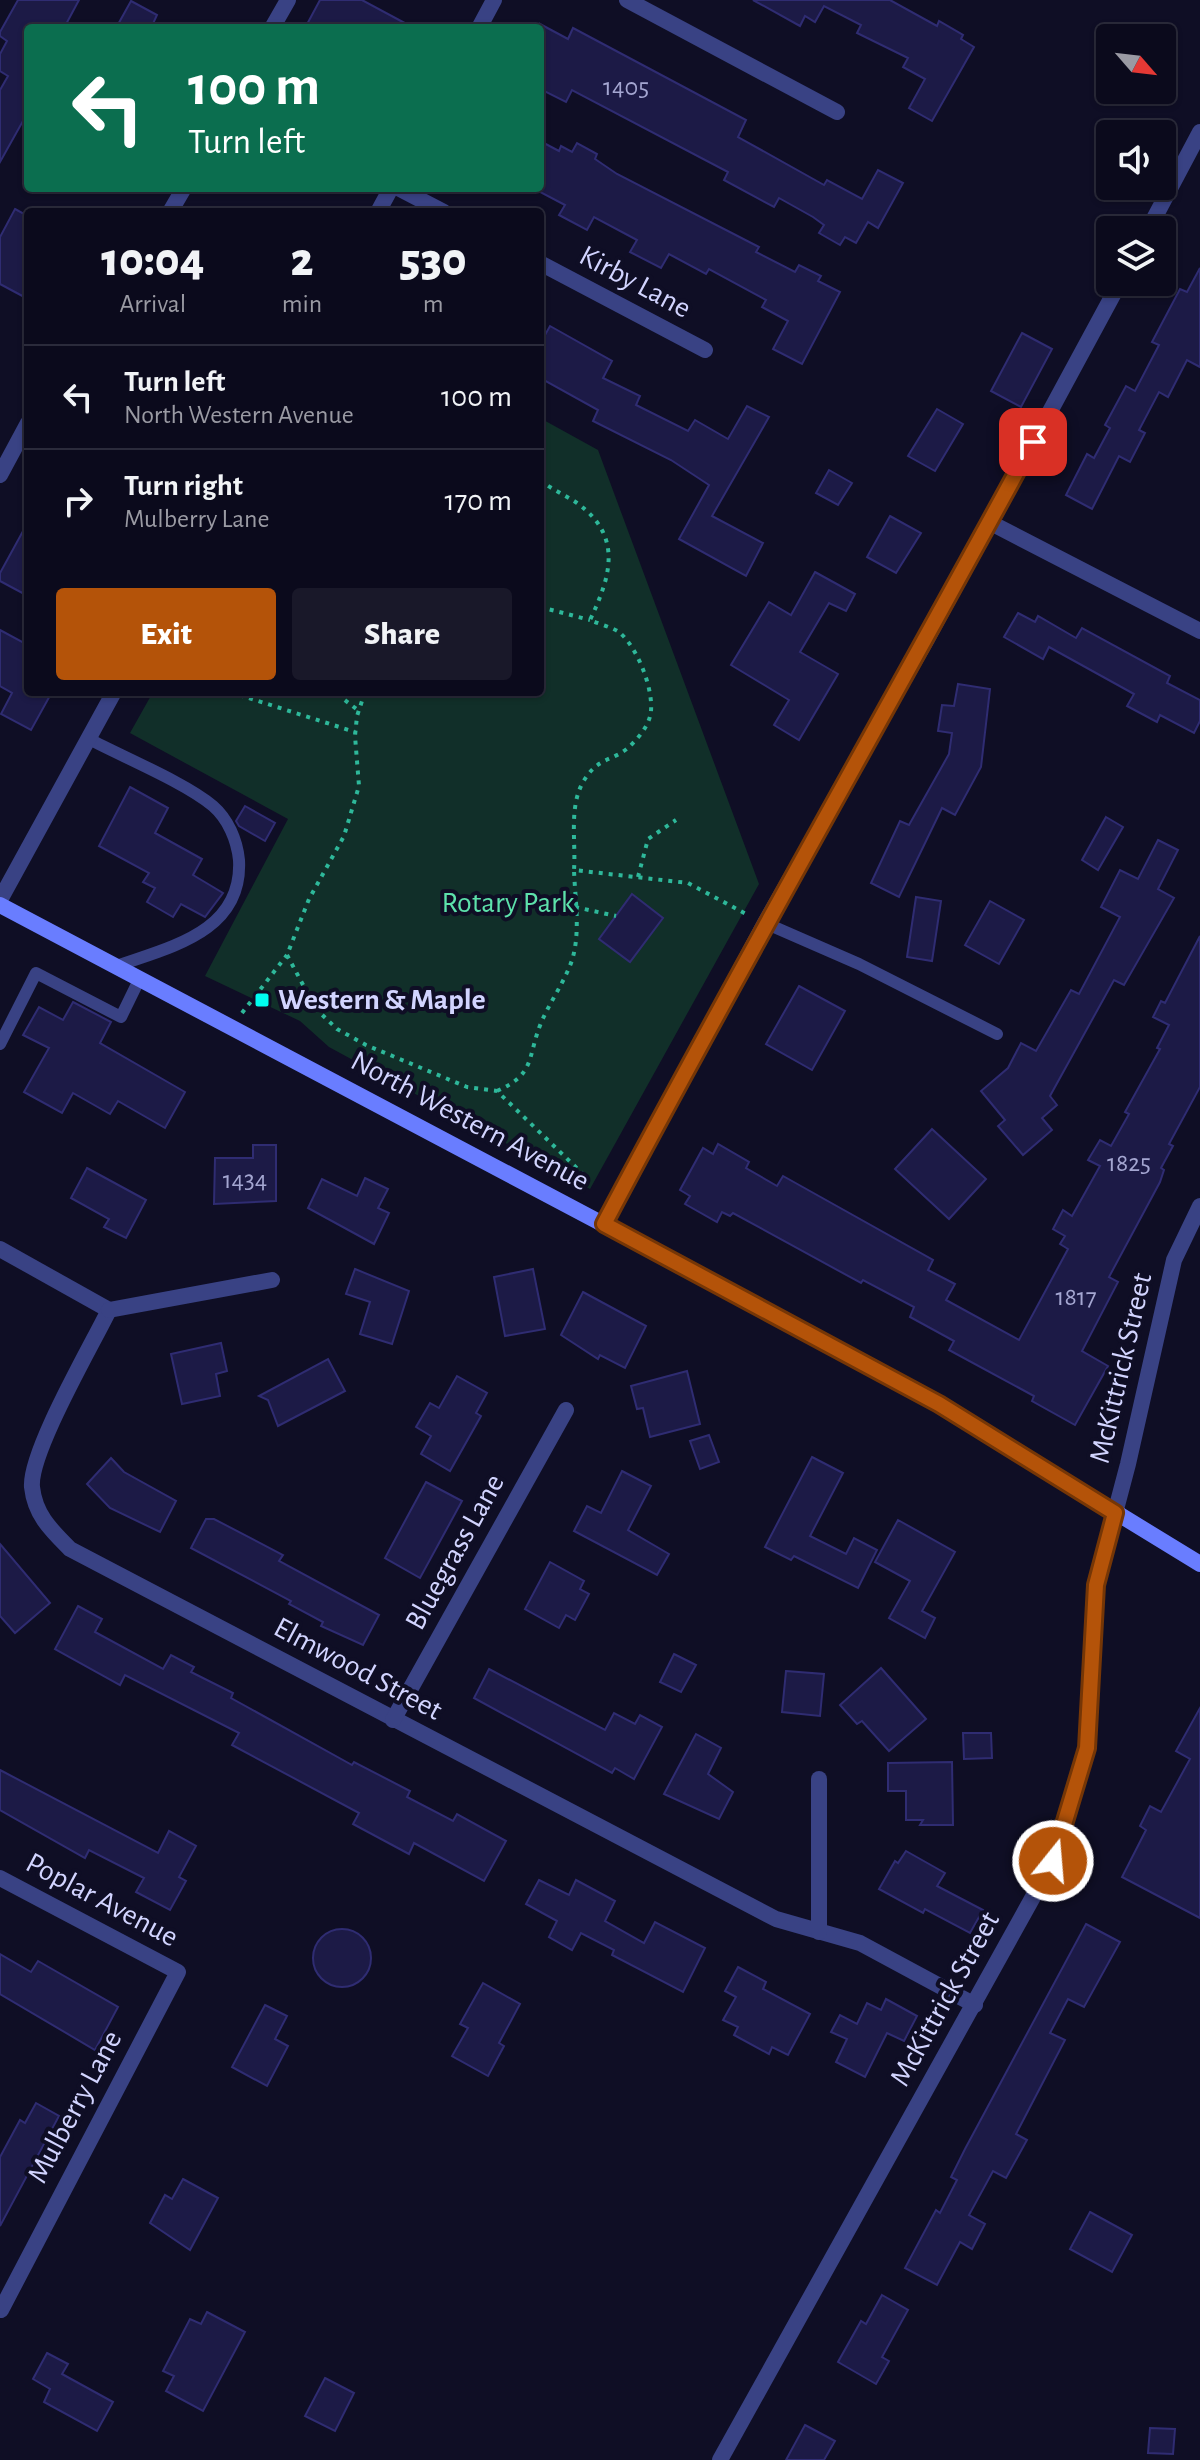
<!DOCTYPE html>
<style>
:root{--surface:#0b0a1c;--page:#191829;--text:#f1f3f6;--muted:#9a9aa3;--line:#2b2b3b;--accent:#b45309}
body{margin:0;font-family:"Alegreya Sans",sans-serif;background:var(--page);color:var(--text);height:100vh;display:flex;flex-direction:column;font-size:30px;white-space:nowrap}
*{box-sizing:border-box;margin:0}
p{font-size:26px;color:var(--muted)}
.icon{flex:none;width:44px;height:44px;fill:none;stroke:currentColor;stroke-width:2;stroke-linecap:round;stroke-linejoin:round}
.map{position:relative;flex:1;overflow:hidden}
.side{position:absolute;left:24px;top:208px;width:520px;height:488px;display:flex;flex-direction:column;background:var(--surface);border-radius:8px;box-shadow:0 2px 6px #0004,0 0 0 2px var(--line)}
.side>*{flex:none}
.banner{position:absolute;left:24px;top:24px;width:520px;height:168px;border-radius:8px;box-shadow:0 2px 6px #0004,0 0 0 2px var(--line);background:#0b6e4f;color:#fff;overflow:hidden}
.needle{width:52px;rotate:118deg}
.tools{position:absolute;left:1096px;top:24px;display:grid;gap:16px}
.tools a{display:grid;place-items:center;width:80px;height:80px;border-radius:8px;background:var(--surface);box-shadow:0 2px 6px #0004,0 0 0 2px var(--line);font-size:40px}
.pin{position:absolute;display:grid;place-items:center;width:68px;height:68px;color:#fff;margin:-34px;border-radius:16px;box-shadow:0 4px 12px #0006}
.me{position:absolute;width:88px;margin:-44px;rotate:17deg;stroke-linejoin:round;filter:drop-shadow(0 0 6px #0008)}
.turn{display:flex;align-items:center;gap:28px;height:168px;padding:0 32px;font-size:36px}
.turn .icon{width:104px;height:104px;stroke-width:2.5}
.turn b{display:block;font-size:56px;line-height:68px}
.eta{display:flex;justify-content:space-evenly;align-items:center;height:136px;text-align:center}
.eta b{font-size:48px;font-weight:800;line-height:56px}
.button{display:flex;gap:16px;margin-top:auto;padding:16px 32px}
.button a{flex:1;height:92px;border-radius:8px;background:var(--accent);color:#fff;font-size:32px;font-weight:800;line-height:92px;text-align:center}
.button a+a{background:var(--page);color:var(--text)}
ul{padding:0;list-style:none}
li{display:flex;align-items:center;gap:24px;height:104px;padding:0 32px;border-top:2px solid var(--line)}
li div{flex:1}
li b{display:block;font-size:30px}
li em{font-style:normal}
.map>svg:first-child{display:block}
</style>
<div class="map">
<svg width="1200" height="2460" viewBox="0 0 1200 2460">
<rect width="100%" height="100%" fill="#0f0e25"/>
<polygon fill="#112f29" points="540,418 598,450 759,884 590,1189 329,1047 300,1021 205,976 288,819 130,733 153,692 540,692"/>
<g fill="#1c1a46" stroke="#2f2c72" stroke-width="2">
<polygon points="18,0 79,0 64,28 28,28 28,112 0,162 0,90 8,76 0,71 0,54 7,41 0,36 0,32"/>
<polygon points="320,0 362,0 414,28 305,28"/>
<polygon points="753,0 890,0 937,26 939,21 963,35 961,39 974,47 932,121 909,108 925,79 903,67 908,58 857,33 861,25 824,6 815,22 805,16 800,26"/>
<polygon points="131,1 157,15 151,28 116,28"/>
<polygon points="540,24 568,39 573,28 746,120 738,137 824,185 827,180 862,199 878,170 903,183 878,228 868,222 856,243 845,237 840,245 819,233 824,225 813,217 779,198 774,207 724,180 728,172 572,90 566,102 540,89"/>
<polygon points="540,141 559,151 561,146 572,152 577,143 597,154 595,159 617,174 759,247 756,252 795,272 799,265 821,276 818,281 840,292 802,364 773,349 788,321 762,307 766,300 709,269 706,274 669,254 661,268 630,252 637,240 594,217 587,230 559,215 565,205 540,192"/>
<polygon points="15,209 28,216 28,299 0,284 0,237"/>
<polygon points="1200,268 1200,367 1187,360 1168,397 1159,392 1139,430 1145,433 1130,462 1119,456 1092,509 1066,495 1087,454 1094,458 1110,428 1105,425 1126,386 1135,391 1159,345 1152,342 1180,289 1187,292"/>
<polygon points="550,326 612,361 603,378 640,396 636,405 688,431 695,420 728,439 747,406 769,417 712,516 763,543 746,576 679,539 709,485 671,460 593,421 598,410 540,378 540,344"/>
<polygon points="1022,333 1052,349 1021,407 991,391"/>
<polygon points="937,409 963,424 935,471 908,456"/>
<polygon points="829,470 852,483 838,505 816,493"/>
<polygon points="890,516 921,533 896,573 867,557"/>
<polygon points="28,522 28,596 0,581 0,573"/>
<polygon points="815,572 855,594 846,611 829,603 800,652 838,674 799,740 774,725 789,700 731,665 769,602 791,615"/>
<polygon points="1018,613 1035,622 1038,616 1076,638 1082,628 1170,676 1167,683 1200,700 1200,721 1194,733 1160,715 1157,722 1127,706 1134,694 1049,647 1043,659 1004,637"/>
<polygon points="0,630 28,645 28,692 52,692 31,730 1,714 12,693 0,686"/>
<polygon points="958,684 990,689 981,767 955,815 942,808 899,897 871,883 900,821 909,825 949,754 952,733 938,731 942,705 954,706"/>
<polygon points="130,787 168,808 155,833 202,859 193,875 223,893 205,917 181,904 173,917 147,902 155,888 143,882 149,873 99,846"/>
<polygon points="245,806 275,823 265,841 239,826 236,821"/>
<polygon points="1106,817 1123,827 1098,870 1082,860"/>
<polygon points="1158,840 1178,850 1158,889 1174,898 1124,985 1114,980 1050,1096 1057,1105 1042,1118 1052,1130 1023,1155 998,1126 1005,1120 981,1091 1008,1068 1021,1043 1036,1051 1071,990 1079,994 1120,917 1101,907 1120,870 1138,879"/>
<polygon points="632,894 663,918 630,962 599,939"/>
<polygon points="916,897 941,901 932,961 907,957"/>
<polygon points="990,901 1024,920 999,964 965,945"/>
<polygon points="1200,936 1200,1087 1169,1144 1173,1146 1161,1168 1164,1170 1160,1182 1109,1277 1118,1282 1082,1351 1108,1366 1075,1425 1032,1401 1034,1396 949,1350 954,1341 910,1317 914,1307 863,1280 861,1283 733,1213 730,1216 722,1212 717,1222 685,1204 690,1196 680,1190 703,1148 713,1154 718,1144 749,1162 746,1168 777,1186 783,1176 933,1260 928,1270 955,1284 946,1300 1019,1340 1068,1249 1060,1244 1065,1236 1053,1229 1063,1210 1072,1216 1100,1166 1088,1160 1100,1140 1111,1146 1129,1114 1125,1112 1160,1049 1157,1048 1169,1025 1153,1017 1161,1001 1165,1003"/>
<polygon points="799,986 845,1011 812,1070 766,1044"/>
<polygon points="73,1002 111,1022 100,1043 185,1092 165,1128 118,1101 110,1114 73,1093 62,1113 24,1092 49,1048 23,1035 39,1007 63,1020"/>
<polygon points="932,1129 986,1179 949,1219 895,1169"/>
<polygon points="253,1145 276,1145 276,1201 214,1204 215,1158 253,1158"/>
<polygon points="87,1168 146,1200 126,1238 104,1227 109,1219 71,1198"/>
<polygon points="365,1178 388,1189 378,1208 389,1213 374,1244 308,1208 322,1179 357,1196"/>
<polygon points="355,1269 409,1291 392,1344 360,1334 370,1302 346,1294"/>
<polygon points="533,1269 545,1329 505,1336 494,1277"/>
<polygon points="583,1292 646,1326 625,1368 600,1355 598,1359 561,1335"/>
<polygon points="221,1343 227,1371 216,1374 220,1396 182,1404 171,1354"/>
<polygon points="328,1359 345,1391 278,1426 268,1400 259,1396"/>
<polygon points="687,1371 700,1424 650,1437 643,1408 637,1409 631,1386"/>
<polygon points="457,1376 487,1393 476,1413 481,1416 450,1471 421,1454 431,1436 416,1427 430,1403 439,1408"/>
<polygon points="709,1435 719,1462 700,1469 690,1441"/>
<polygon points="812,1457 843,1473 810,1536 846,1554 854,1538 877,1550 858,1588 794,1556 791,1560 765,1547"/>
<polygon points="111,1458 124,1472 176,1501 160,1532 110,1508 87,1484"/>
<polygon points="622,1471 651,1486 628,1530 669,1554 657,1575 574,1531 587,1506 601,1513"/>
<polygon points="426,1482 462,1501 420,1578 385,1558"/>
<polygon points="206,1519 214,1519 283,1555 279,1561 379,1615 363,1645 321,1626 323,1622 289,1604 291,1601 191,1548"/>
<polygon points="898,1520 955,1552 922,1611 935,1618 925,1638 889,1618 910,1581 875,1562"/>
<polygon points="0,1544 50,1603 15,1633 0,1616"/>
<polygon points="550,1562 584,1581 580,1589 589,1594 575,1620 566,1615 559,1628 525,1609"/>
<polygon points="78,1606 102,1619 95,1632 163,1669 171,1655 194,1667 191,1672 233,1693 231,1698 352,1765 354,1762 410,1791 407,1797 453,1821 457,1814 506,1841 484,1881 414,1843 409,1854 353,1824 359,1813 232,1745 239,1733 125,1675 120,1685 55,1649"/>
<polygon points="674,1654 696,1665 681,1692 660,1682"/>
<polygon points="881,1668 926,1719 889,1751 862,1721 857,1724 840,1705"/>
<polygon points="489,1669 605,1730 614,1713 635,1724 640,1715 662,1727 634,1779 615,1768 612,1773 474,1698"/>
<polygon points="786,1671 824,1674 820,1716 782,1712"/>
<polygon points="1200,1708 1200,1918 1122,1877 1146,1830 1140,1826 1150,1806 1161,1812 1190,1759 1176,1751"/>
<polygon points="963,1733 991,1733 992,1758 964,1759"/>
<polygon points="696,1734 721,1748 708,1774 733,1792 719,1819 664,1794"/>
<polygon points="952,1762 953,1825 920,1825 923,1820 906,1820 906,1791 888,1791 888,1763"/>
<polygon points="0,1770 158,1853 169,1831 196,1846 179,1877 186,1881 170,1910 136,1892 144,1878 89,1850 85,1858 0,1810"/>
<polygon points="906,1851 945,1873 937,1886 983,1910 970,1933 925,1909 923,1913 879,1889 895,1861 898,1863"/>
<polygon points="539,1880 569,1895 576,1880 615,1901 605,1921 644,1943 655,1922 705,1948 683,1992 612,1955 614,1950 581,1933 572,1950 549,1937 557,1921 526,1904"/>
<polygon points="1086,1924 1120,1942 1084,2007 1068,1999 1050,2033 1065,2040 1016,2134 1027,2140 1006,2178 993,2171 969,2215 985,2224 972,2249 960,2242 937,2285 905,2268 936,2210 940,2213 957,2180 951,2177 965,2149"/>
<circle cx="342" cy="1958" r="29"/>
<polygon points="0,1954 31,1972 38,1961 118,2007 95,2050 0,1994"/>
<polygon points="738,1967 766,1982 763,1989 810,2014 788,2055 772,2047 769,2054 734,2035 738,2027 723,2020 736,1997 725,1991"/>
<polygon points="483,1983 520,2004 499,2043 504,2046 488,2076 452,2056 468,2028 460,2024"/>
<polygon points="886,1999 917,2016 904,2041 887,2033 865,2077 836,2062 847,2039 831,2032 840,2015 857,2024 867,2003 881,2010"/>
<polygon points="265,2005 287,2016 275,2039 288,2046 267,2086 232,2067"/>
<polygon points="36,2103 59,2116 0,2226 0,2157 20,2120 25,2123"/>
<polygon points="183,2179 218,2198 190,2250 150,2223 165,2195 172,2199"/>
<polygon points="1090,2212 1132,2235 1112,2272 1070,2249"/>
<polygon points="882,2295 908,2310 882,2357 889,2361 876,2384 838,2362 861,2321 866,2324"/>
<polygon points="207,2312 245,2332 203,2411 166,2391 174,2376 163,2371 190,2319 201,2324"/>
<polygon points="47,2353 68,2364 62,2374 113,2402 97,2431 44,2402 50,2389 33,2379"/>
<polygon points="325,2378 354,2393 335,2431 305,2416"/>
<polygon points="805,2425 835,2441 824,2460 786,2460"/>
<polygon points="1150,2428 1175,2429 1173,2454 1148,2453"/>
</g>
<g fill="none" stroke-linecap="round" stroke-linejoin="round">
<g stroke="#2eb89a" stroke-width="4" stroke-dasharray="4 6" stroke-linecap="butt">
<path d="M 540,480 C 551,489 565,495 577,503 C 623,536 611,576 590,620 C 599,624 611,627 619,632 C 637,647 653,687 651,711 C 650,723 641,735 633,743 C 615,763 598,754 582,784 C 569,809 576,843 574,870 L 688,883 L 748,915"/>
<polyline points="540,607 590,620"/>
<polyline points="230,692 355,732"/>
<polyline points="365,692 357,716 355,736 359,786 344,836 309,899 287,955 316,1009 337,1029 366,1045 467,1087 497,1091 586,1177 583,1185"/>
<polyline points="337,694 359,711"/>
<polyline points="638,877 648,839 676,820"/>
<polyline points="575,907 616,916"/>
<polyline points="242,1013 287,955"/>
<path d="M 497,1091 C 536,1074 527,1057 541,1023 C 549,1004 561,987 569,968 C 582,939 575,901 574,870"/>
</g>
<g stroke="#394284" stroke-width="12">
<path d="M 89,739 C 123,757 186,783 213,806 C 228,819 237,840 239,860 C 243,932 170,947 117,966"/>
<polyline points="765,923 859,964 997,1034"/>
<polyline points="0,1044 36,973 121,1017 140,978"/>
</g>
<g stroke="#394284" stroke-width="16">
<polyline points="627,0 837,112"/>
<polyline points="272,28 288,0"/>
<polyline points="479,28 494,0"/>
<polyline points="398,188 444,212"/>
<polyline points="170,212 184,188"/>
<polyline points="378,212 391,188"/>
<polyline points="1148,230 1200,132"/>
<polyline points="540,263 705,350"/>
<polyline points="0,475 28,423"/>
<polyline points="989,522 1200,631"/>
<polyline points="0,900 114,692"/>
<polyline points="604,1224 765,923 927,639 1120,282"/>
<polyline points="0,1249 109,1310"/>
<path d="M 109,1310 C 92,1345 29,1453 32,1487 C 35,1515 51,1530 70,1549 L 776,1919 L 860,1943 L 975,2005"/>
<polyline points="109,1310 272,1280"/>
<polyline points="393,1720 566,1410"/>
<polyline points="0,1878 178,1972 1,2310"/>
<polyline points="819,1932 819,1779"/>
<polyline points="720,2460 1053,1861 1087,1748 1096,1585 1128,1464 1174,1260 1200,1206"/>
</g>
<polyline stroke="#697dff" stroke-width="16" points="0,905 871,1366 939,1404 1200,1564"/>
</g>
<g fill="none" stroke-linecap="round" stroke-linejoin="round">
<defs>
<path id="route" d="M 1033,442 C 891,704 743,961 604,1224 L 939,1404 L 1115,1513 L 1096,1585 L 1087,1748 L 1053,1861"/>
</defs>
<use href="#route" stroke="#753606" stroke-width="20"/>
<use href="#route" stroke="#b45309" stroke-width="14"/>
</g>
<rect fill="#00fdf0" stroke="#0f0e25" stroke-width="3" x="254" y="992" width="16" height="16" rx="4"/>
<g text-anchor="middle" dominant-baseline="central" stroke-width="8" stroke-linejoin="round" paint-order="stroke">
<g font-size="26" fill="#a4a6d1">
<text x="626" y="87">1405</text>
<text x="1129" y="1163">1825</text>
<text x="245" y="1180">1434</text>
<text x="1076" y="1297">1817</text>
</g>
<g font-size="30" fill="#d2d4ff" stroke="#0f0e25">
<text transform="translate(635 282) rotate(28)">Kirby Lane</text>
<text transform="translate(470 1121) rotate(28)">North Western Avenue</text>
<text transform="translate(1121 1368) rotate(-77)">McKittrick Street</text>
<text transform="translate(455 1552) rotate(-61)">Bluegrass Lane</text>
<text transform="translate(358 1669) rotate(28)">Elmwood Street</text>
<text transform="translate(102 1900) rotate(28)">Poplar Avenue</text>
<text transform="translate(945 1999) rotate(-61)">McKittrick Street</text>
<text transform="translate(75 2107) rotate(-62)">Mulberry Lane</text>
</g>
<g font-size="30" fill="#5de1ab" stroke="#0f0e25">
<text x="508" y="903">Rotary Park</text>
</g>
<g font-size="30" font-weight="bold" fill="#d2d4ff" stroke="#0f0e25" text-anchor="start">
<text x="278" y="1000">Western &amp; Maple</text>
</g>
</g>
</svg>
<div class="tools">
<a><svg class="needle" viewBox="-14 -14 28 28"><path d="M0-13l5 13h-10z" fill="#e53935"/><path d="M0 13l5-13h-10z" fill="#9a9aa3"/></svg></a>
<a><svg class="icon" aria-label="sound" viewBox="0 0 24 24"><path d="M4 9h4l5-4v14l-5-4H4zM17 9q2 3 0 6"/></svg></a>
<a><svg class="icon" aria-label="layers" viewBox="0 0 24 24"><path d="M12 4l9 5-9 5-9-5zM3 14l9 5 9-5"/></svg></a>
</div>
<div class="pin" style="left:1033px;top:442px;background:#d93025"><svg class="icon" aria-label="arrive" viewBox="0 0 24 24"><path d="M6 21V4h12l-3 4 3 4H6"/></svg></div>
<svg class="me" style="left:1053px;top:1861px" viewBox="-20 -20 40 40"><circle r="17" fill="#b45309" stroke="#fff" stroke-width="3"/><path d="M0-11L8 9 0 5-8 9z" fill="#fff"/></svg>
<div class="banner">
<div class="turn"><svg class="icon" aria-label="left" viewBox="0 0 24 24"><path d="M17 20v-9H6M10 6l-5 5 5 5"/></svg><div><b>100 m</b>Turn left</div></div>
</div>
<section class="side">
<div class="eta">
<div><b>10:04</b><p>Arrival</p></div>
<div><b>2</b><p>min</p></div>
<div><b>530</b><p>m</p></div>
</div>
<ul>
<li><svg class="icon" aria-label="left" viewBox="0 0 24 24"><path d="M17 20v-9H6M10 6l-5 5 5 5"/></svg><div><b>Turn left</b><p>North Western Avenue</p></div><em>100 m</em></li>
<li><svg class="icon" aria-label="right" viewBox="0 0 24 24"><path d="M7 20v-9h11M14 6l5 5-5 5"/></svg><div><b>Turn right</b><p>Mulberry Lane</p></div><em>170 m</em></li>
</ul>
<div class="button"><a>Exit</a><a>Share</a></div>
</section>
</div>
